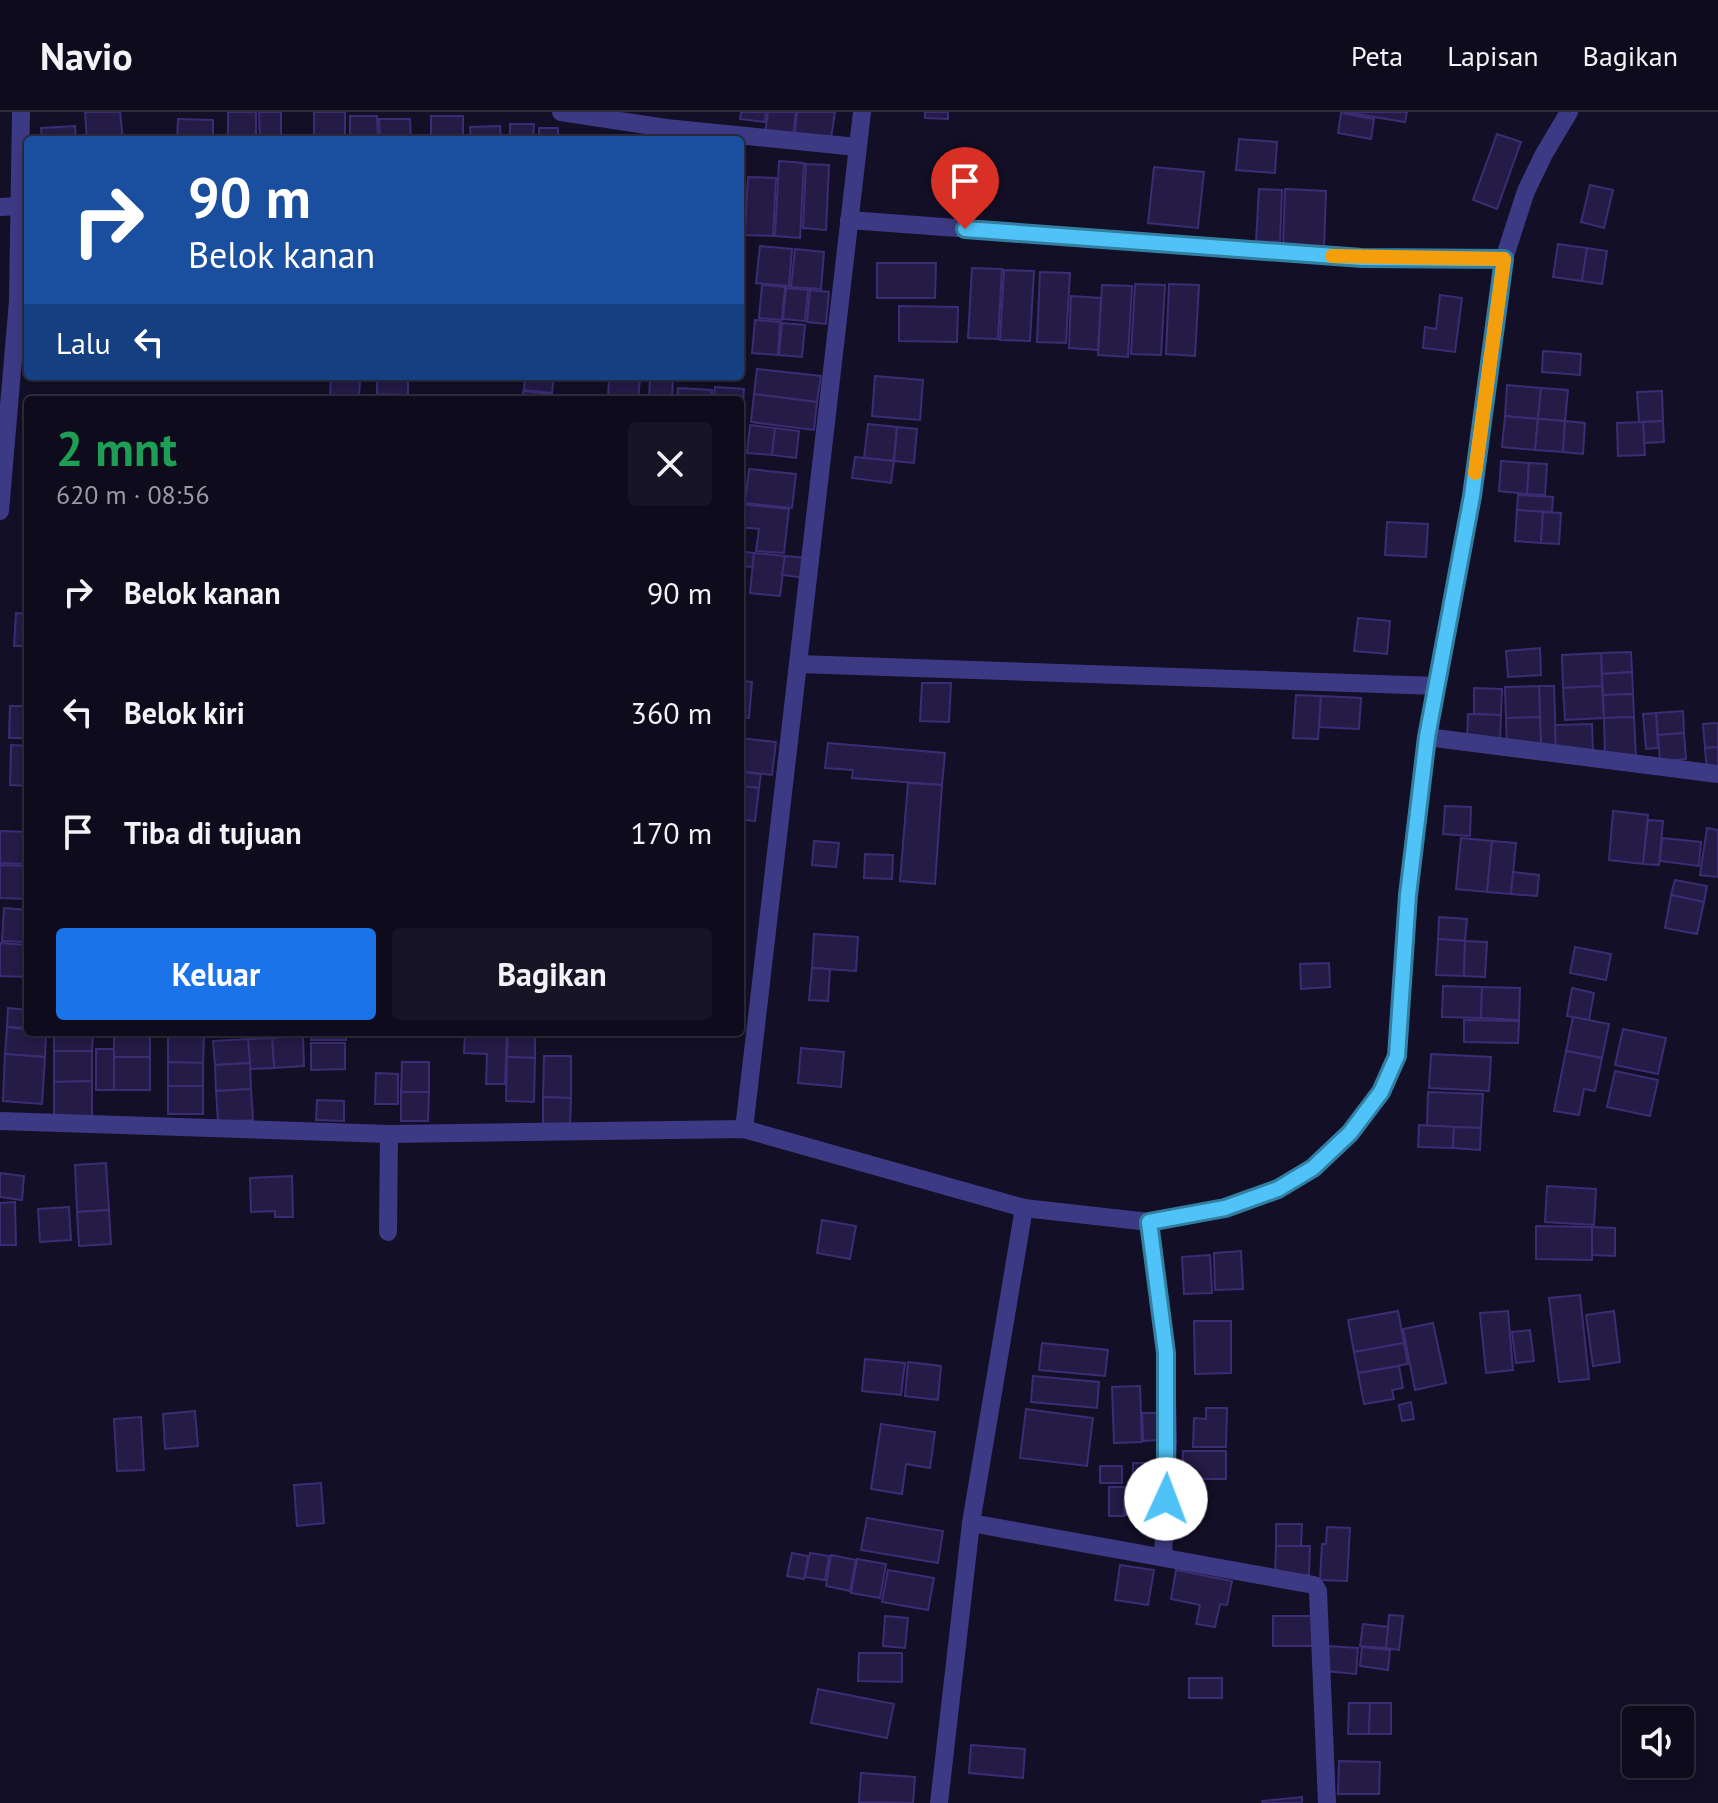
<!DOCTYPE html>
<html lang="id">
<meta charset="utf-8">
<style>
:root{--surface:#0e0b1c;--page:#171425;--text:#f1f3f6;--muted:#9b9ba3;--line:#2e2b3b;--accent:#1a73e8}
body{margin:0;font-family:"PT Sans",sans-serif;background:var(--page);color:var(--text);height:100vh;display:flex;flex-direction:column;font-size:30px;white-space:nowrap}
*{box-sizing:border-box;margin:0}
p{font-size:26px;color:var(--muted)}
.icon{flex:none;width:44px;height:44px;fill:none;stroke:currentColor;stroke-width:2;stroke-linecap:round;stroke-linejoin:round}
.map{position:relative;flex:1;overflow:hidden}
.panel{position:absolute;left:24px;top:284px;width:720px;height:640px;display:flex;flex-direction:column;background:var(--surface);border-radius:8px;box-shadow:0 4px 12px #0003,0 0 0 2px var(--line)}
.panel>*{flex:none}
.guide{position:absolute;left:24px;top:24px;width:720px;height:244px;border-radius:8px;box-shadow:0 4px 12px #0003,0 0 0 2px var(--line);background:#1a4fa0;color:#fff;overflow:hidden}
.controls{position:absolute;left:1622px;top:1594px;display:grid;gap:16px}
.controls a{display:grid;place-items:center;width:72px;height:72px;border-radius:8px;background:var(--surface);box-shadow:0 4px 12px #0003,0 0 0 2px var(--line);font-size:40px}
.pin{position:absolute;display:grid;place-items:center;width:68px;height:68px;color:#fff;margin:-82px -34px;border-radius:50% 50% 50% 0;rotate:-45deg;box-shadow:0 0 8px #0007}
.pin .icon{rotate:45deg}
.me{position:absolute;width:88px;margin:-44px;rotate:2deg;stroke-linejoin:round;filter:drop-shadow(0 0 6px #0008)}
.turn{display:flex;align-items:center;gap:28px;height:168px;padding:0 32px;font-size:36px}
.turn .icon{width:104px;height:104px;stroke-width:2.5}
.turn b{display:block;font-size:56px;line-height:68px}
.then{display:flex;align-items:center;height:76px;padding:0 32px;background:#0003;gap:16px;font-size:30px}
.round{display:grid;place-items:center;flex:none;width:84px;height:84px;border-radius:8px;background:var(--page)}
.headline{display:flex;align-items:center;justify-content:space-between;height:136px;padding:0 32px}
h1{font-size:48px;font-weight:700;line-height:60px;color:#1e9e55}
.primary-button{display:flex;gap:16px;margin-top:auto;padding:16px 32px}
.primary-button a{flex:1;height:92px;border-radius:8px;background:var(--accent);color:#fff;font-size:32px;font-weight:700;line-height:92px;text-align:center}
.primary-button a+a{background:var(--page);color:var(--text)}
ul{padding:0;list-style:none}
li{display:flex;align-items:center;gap:24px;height:120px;padding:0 32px}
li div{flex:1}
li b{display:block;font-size:30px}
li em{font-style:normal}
header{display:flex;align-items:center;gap:48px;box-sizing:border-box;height:112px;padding:0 40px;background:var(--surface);border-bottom:2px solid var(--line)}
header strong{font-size:38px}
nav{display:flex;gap:44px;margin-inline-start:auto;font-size:28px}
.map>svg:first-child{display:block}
</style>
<header>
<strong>Navio</strong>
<nav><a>Peta</a><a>Lapisan</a><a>Bagikan</a></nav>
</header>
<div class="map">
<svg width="1718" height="1691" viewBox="0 0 1718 1691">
<rect width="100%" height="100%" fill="#130f26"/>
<g fill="#241b47" stroke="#3b2d73" stroke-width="2">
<polygon points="85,0 120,0 123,28 87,28"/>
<polygon points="228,0 256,0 256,25 228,26"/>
<polygon points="259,0 281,0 281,28 260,28"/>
<rect x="314" y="0" width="31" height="28"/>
<polygon points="741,0 766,0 765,10 740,7"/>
<polygon points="768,0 796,0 793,25 765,21"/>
<polygon points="797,0 835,0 831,26 795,22"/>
<polygon points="925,0 948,0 948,7 925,6"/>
<polygon points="1344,0 1407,0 1405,10"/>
<polygon points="1341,1 1374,7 1371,27 1338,21"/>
<polygon points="350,4 377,4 378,28 350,28"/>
<rect x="431" y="4" width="32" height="24"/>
<polygon points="178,7 213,8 213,28 177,28"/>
<polygon points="379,7 410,7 411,28 380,28"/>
<polygon points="510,12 534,12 533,28 510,28"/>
<polygon points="75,14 76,28 42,28 41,16"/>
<polygon points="500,14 501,28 471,28 470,15"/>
<rect x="539" y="16" width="19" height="12"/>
<polygon points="1497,22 1521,30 1497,97 1473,88"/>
<polygon points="1239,27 1277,30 1275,61 1236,58"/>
<polygon points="779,49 804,51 800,126 775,124"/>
<polygon points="806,52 829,53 826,118 803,116"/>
<polygon points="1154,55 1204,60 1198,116 1148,111"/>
<polygon points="748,65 776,66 773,124 745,123"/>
<polygon points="1590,73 1613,78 1604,116 1581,110"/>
<polygon points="1259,77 1282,78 1280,130 1256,129"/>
<polygon points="1285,77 1326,79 1324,136 1283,134"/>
<polygon points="1558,132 1587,136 1582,169 1553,165"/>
<polygon points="760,134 792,137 789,174 756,171"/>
<polygon points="1587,136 1607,139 1602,172 1582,169"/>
<polygon points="795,137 824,140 821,177 791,175"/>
<polygon points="877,151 936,151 935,186 877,186"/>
<polygon points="972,156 1002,157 998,227 968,226"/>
<polygon points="1004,158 1034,159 1030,229 1000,228"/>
<polygon points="1040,160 1070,161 1066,231 1037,230"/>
<polygon points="1135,172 1165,173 1161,243 1131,242"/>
<polygon points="1169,172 1199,173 1195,244 1166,242"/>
<polygon points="762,173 785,175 782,208 759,206"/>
<polygon points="1102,173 1132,174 1128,245 1098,243"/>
<polygon points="786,176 808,178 805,209 783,207"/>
<polygon points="810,178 829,180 826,212 807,210"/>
<polygon points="1440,183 1462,186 1455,240 1423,236 1425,215 1436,217"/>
<polygon points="1071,184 1101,186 1098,238 1069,236"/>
<polygon points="899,194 958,195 957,230 899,229"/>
<polygon points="755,208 780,210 778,243 752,241"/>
<polygon points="782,211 805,213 802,245 779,243"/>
<polygon points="1543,239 1581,242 1580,263 1542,260"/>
<polygon points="757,257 821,264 817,290 754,282"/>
<polygon points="377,264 408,264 408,283 377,282"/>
<polygon points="525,264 554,264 552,281 524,278"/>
<polygon points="650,264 673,265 672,288 649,288"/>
<polygon points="875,264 923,268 920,308 872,304"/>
<polygon points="609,265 640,267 638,288 608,288"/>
<polygon points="331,266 360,269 359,285 330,283"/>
<polygon points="1507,273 1541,276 1538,307 1505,304"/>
<polygon points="715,275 744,277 742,305 740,288 714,288"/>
<polygon points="678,276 712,278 712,288 677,288"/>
<polygon points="1541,276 1568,278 1565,309 1538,307"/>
<polygon points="523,279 552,282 552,288 522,288"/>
<polygon points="1662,279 1663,309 1639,310 1637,280"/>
<polygon points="754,282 817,290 814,318 751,310"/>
<polygon points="1505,304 1538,307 1535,338 1502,335"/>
<polygon points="1538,307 1565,309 1563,340 1535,338"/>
<polygon points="1565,309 1585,311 1583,342 1563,340"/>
<polygon points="1663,309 1664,330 1644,331 1643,310"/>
<polygon points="1643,310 1645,343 1618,344 1617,311"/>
<polygon points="868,312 897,315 894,349 864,346"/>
<polygon points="750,313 775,316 772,343 747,341"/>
<polygon points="897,315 917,317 914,351 894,349"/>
<polygon points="775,316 799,319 796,346 772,343"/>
<polygon points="855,345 894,349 891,371 852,366"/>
<polygon points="1501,349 1529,351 1527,382 1499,379"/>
<polygon points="1529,351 1547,352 1545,383 1527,382"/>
<polygon points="749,357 796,362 792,396 745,391"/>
<polygon points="1518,383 1553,385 1552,400 1517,398"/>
<polygon points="740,392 789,397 784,441 756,439 759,417 740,415"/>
<polygon points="1517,398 1543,400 1541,431 1515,429"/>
<polygon points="1543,400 1561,401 1559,432 1541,431"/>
<polygon points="1387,410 1428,412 1426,445 1385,443"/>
<polygon points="740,439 754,441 753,455 740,454"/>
<polygon points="754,441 785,444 780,484 750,481"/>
<polygon points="785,444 807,446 805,466 782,463"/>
<polygon points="16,501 28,502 28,534 14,534"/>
<polygon points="1358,506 1390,509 1387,542 1354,539"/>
<polygon points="1540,536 1541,563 1508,565 1506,539"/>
<polygon points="1631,540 1632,560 1602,562 1601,541"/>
<polygon points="1601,541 1602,574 1563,576 1562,543"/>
<polygon points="1632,560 1633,582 1603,583 1602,562"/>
<polygon points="740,569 752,570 749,606 740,605"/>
<polygon points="922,571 951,571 949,610 920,609"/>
<polygon points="1539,574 1554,574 1556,634 1541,634"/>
<polygon points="1539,574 1540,605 1506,606 1505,575"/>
<polygon points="1602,574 1604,606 1565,608 1563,576"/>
<polygon points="1474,576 1502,577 1501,603 1474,602"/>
<polygon points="1633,582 1634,605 1604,606 1603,583"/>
<polygon points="1296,583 1321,584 1318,627 1293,626"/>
<polygon points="1321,584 1361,586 1359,617 1319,615"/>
<polygon points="10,594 28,594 28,626 9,626"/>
<polygon points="1683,599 1684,621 1658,623 1656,601"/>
<polygon points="1656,601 1658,636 1646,637 1643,602"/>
<polygon points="1468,602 1501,603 1500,630 1467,629"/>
<polygon points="1540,605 1541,634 1507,635 1506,606"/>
<polygon points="1634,605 1636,645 1605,646 1604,606"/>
<polygon points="1718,611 1718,635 1705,636 1703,612"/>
<polygon points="1592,612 1593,641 1556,642 1555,613"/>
<polygon points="1684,621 1686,647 1660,649 1658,623"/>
<polygon points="740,626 776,630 772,663 740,659"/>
<polygon points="828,631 945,641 942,673 852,666 853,658 825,656"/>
<polygon points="11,633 28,634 28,674 10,673"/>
<polygon points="1718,635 1718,658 1707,659 1705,636"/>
<polygon points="740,660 761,662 759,676 740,674"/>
<polygon points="908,671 942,673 935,772 900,769"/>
<polygon points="740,674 759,676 755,709 740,707"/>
<polygon points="1445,694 1471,695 1470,724 1443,722"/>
<polygon points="1613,699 1648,703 1643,752 1609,748"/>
<polygon points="1648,708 1663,709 1659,753 1643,752"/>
<polygon points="1707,716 1718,718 1718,765 1700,763"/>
<polygon points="0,719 28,720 28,752 0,751"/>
<polygon points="1461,726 1492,729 1487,780 1456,777"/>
<polygon points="1662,726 1701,730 1699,754 1660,749"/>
<polygon points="814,729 839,731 836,755 812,753"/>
<polygon points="1492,729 1516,731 1511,782 1487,780"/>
<polygon points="865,742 893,743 892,767 864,766"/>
<polygon points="0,753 28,754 28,787 0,786"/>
<polygon points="1513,760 1539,763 1537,784 1511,782"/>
<polygon points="1675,768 1707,774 1704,790 1671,783"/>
<polygon points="1671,783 1704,790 1697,822 1665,816"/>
<polygon points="4,796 28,798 28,830 2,829"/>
<polygon points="1439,805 1467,807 1465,829 1438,827"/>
<polygon points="814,822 858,825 856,859 812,856"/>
<polygon points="1438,827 1465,829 1464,864 1436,863"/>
<polygon points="1465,829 1487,830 1485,865 1464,864"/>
<polygon points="0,831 28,833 28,865 0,864"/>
<polygon points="1575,835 1611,842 1606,868 1570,861"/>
<polygon points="1329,851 1330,875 1301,877 1300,852"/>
<polygon points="812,856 830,857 828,889 809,888"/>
<polygon points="1443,874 1482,875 1481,906 1442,905"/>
<polygon points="1482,875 1520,876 1519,908 1481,906"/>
<polygon points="1572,876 1594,881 1589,908 1567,904"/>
<polygon points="8,896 28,898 28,916 7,915"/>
<polygon points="1573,905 1609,912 1602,946 1566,939"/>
<polygon points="1464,908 1519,909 1518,931 1464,930"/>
<polygon points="7,915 46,920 45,945 5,942"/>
<polygon points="1623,917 1666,926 1658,962 1615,953"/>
<polygon points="54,920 93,920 92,939 54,939"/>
<rect x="311" y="920" width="35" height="8"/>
<polygon points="465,920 507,920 505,972 486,972 487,942 464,941"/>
<polygon points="508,920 535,920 535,946 507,945"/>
<rect x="114" y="921" width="36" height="24"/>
<polygon points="168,922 204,922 203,951 168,950"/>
<polygon points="303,924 304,954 274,956 272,926"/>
<polygon points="272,926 274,956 250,957 248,927"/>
<polygon points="248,927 250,951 215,953 213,929"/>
<polygon points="311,931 345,931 345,957 311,958"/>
<polygon points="801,936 844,940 841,975 798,971"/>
<rect x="96" y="937" width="18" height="41"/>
<polygon points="54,939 92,939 92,969 54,970"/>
<polygon points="1566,939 1602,946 1595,979 1584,977 1579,1003 1554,999"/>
<polygon points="5,942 45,945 42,992 3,989"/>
<polygon points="1431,942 1491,945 1489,979 1429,976"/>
<polygon points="544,944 571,944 571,986 543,985"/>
<rect x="114" y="945" width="36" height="33"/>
<polygon points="507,945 535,946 534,990 506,989"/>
<polygon points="168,950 203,951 203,974 168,974"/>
<polygon points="402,950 429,950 429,980 401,980"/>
<polygon points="250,951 251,977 216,979 215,953"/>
<polygon points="1615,959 1658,968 1650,1004 1607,995"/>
<polygon points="376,961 398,962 398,992 375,992"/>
<polygon points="92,969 92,1005 54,1004 54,970"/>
<rect x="168" y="974" width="35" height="28"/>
<polygon points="251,977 253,1008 218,1010 216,979"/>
<polygon points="401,980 429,980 428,1009 401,1009"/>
<polygon points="1428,980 1483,982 1481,1016 1427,1014"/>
<polygon points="543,985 571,986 570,1013 543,1013"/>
<polygon points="317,988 344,989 344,1009 316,1008"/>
<polygon points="1419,1013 1454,1015 1453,1036 1418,1035"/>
<polygon points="1454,1015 1481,1016 1480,1038 1453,1036"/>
<polygon points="106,1051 109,1098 77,1100 75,1053"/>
<polygon points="0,1061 24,1064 22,1088 0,1085"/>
<polygon points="292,1064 293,1105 275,1105 275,1099 251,1100 250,1066"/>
<polygon points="1547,1074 1596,1077 1594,1113 1545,1110"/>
<polygon points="15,1090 16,1133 0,1133 0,1091"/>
<polygon points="69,1095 71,1128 40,1130 38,1097"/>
<polygon points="109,1098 111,1132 79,1134 77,1100"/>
<polygon points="822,1108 856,1114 850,1147 817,1141"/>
<polygon points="1536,1114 1592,1115 1592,1148 1536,1147"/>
<polygon points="1592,1115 1615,1116 1615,1144 1592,1143"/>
<polygon points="1241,1139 1243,1177 1215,1178 1214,1141"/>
<polygon points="1210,1143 1212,1181 1184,1182 1182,1145"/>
<polygon points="1580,1183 1589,1267 1559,1270 1549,1186"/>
<polygon points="1398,1199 1404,1231 1354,1240 1348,1208"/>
<polygon points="1508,1199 1513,1258 1486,1261 1480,1201"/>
<polygon points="1614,1199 1620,1250 1593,1254 1586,1203"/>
<polygon points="1194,1209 1231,1209 1231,1261 1195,1262"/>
<polygon points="1433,1211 1446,1271 1415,1278 1403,1217"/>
<polygon points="1530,1218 1534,1249 1516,1251 1512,1220"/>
<polygon points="1042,1231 1108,1238 1105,1264 1039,1258"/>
<polygon points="1404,1231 1408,1252 1358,1261 1354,1240"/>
<polygon points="865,1247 905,1251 901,1283 862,1279"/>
<polygon points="908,1250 941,1254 938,1288 905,1284"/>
<polygon points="1399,1254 1403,1276 1392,1278 1394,1287 1364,1292 1358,1261"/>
<polygon points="1033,1264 1099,1270 1097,1296 1031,1290"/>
<polygon points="1140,1274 1142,1330 1114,1331 1112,1275"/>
<polygon points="1411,1290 1414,1307 1402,1309 1399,1293"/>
<polygon points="1206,1296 1227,1296 1226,1335 1193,1335 1194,1306 1206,1307"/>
<polygon points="1026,1297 1093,1306 1087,1354 1020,1346"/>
<polygon points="195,1299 198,1334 165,1337 163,1302"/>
<polygon points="1142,1301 1159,1301 1159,1328 1143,1329"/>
<polygon points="141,1305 144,1358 117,1359 114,1307"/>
<polygon points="881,1312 935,1320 930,1356 906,1352 902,1382 871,1377"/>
<polygon points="1183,1339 1226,1339 1226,1367 1182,1367"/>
<rect x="1133" y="1351" width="27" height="19"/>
<rect x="1100" y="1354" width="22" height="17"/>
<polygon points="321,1371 324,1411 297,1414 294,1373"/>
<polygon points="1109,1375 1125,1375 1124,1404 1109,1404"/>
<rect x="1126" y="1375" width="34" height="28"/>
<polygon points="867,1406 943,1419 938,1451 861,1438"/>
<polygon points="1276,1412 1302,1412 1301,1434 1276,1434"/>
<polygon points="1327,1415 1350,1416 1347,1469 1320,1468 1322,1432 1326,1432"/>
<polygon points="1276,1434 1310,1434 1309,1463 1275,1463"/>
<polygon points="792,1441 808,1444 804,1467 787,1464"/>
<polygon points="810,1441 829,1444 825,1468 805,1465"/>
<polygon points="831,1443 856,1448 850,1479 826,1474"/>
<polygon points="857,1447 886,1452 880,1486 851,1481"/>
<polygon points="1120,1453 1154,1458 1148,1493 1115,1488"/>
<polygon points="888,1458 934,1466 928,1498 882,1490"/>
<polygon points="1176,1458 1232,1469 1227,1493 1220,1492 1215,1515 1196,1512 1200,1493 1171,1487"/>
<polygon points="1389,1503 1403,1504 1399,1538 1386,1536"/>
<polygon points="885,1504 908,1506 905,1536 883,1534"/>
<polygon points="1273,1504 1313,1504 1314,1534 1273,1534"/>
<polygon points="1363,1512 1388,1515 1386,1536 1360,1534"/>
<polygon points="1328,1534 1358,1536 1356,1562 1325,1559"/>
<polygon points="1362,1535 1390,1538 1388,1558 1360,1554"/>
<polygon points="859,1541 902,1541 902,1570 858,1569"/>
<rect x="1189" y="1566" width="33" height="20"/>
<polygon points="818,1577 894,1592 887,1626 811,1611"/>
<polygon points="1349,1591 1370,1591 1369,1622 1348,1622"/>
<polygon points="1370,1591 1391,1591 1391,1622 1369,1622"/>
<polygon points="971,1633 1025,1637 1023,1666 969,1661"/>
<polygon points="1339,1649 1380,1650 1379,1682 1338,1682"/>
<polygon points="861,1661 915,1665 913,1691 859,1690"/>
<polygon points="1302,1685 1302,1691 1263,1691 1262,1689"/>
</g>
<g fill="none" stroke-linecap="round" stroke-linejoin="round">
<g stroke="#3d3a85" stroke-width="18">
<polyline points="561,0 666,16 857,35"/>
<polyline points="0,95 21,94"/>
<polyline points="849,108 1362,146 1504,147"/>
<polyline points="0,399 18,189 21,0"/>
<polyline points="798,552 1437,574"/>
<polyline points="1427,625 1718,662"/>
<polyline points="0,1009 389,1022 744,1017 1024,1096 1149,1110 1225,1096 1278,1077 1313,1056 1350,1021 1381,980 1397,944 1408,783 1427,625 1472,384 1504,147 1526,79 1544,42 1569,0"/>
<polyline points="744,1017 862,0"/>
<polyline points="1149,1110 1166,1241 1168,1329 1163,1445"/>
<polyline points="388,1120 389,1022"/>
<polyline points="971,1411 1314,1473 1318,1479 1327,1691"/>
<polyline points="939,1691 971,1411 1024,1096"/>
</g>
</g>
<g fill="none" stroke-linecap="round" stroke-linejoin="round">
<defs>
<polyline id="route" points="965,117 1362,146 1504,147 1472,384 1427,625 1408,783 1397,944 1381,980 1350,1021 1313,1056 1278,1077 1225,1096 1149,1110 1166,1241 1166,1387"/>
</defs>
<use href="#route" stroke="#337fa1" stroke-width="20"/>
<use href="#route" stroke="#4fc3f7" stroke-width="14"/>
<polyline stroke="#f59e0b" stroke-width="14" points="1332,144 1504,147 1475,361"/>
</g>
</svg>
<div class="controls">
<a><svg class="icon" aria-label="sound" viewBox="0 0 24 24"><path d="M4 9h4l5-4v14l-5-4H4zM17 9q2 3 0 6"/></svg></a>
</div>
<div class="pin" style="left:965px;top:117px;background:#d93025"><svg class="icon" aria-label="arrive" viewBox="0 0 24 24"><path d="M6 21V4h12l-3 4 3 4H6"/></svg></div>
<svg class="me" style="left:1166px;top:1387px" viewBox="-20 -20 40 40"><circle r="19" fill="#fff"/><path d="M0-13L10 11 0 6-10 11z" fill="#4fc3f7"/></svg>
<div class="guide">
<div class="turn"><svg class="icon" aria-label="right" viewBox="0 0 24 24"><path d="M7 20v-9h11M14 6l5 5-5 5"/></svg><div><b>90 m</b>Belok kanan</div></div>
<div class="then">Lalu<svg class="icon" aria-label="left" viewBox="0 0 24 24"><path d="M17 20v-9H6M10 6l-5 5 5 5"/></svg></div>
</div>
<section class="panel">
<div class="headline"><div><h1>2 mnt</h1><p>620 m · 08:56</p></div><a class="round"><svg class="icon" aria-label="close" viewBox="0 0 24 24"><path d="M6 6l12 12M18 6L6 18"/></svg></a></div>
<ul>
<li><svg class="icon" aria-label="right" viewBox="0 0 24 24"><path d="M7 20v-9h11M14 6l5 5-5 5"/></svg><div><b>Belok kanan</b></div><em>90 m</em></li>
<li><svg class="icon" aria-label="left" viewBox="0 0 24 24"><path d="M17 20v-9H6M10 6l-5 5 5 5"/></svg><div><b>Belok kiri</b></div><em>360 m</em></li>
<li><svg class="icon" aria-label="arrive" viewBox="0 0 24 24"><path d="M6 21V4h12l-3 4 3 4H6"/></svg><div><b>Tiba di tujuan</b></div><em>170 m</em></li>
</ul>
<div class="primary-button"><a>Keluar</a><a>Bagikan</a></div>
</section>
</div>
